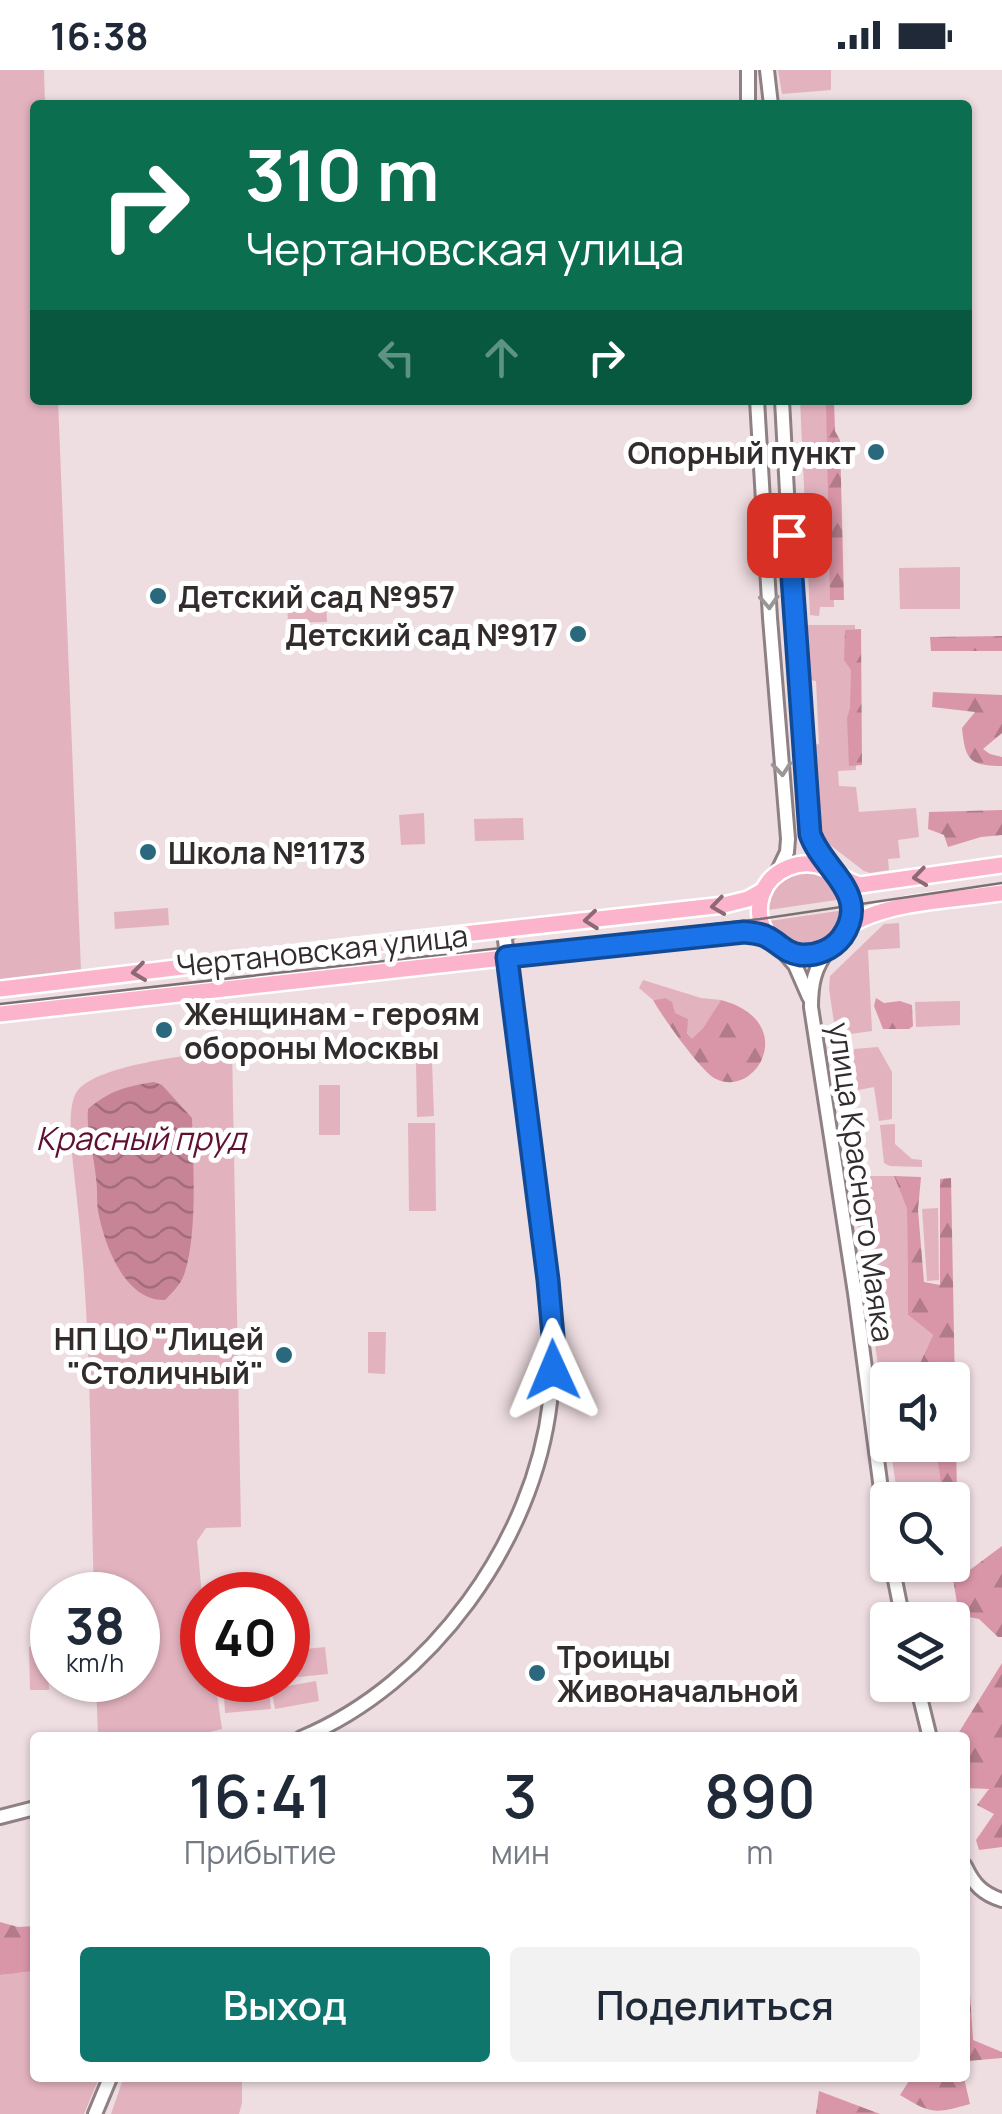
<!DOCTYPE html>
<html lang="ru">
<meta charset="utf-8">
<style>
:root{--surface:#fff;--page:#f2f2f3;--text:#1f2937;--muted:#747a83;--accent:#0f766e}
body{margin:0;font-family:Manrope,sans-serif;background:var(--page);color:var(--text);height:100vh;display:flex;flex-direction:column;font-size:38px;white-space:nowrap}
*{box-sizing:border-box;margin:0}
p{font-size:32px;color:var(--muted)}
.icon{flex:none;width:55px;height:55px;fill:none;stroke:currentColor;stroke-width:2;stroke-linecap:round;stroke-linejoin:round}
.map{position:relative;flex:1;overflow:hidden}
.sheet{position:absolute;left:30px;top:1662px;width:940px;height:350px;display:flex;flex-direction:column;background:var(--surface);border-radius:10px;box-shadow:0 2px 8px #0004}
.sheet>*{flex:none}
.banner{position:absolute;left:30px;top:30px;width:942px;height:305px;border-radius:10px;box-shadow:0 2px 8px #0004;background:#0b6e4f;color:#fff;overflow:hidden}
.controls{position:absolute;left:870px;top:1292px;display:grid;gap:20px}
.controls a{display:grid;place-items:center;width:100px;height:100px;border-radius:10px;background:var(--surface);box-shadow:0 2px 8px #0004;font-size:50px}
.speed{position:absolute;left:30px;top:1502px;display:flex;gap:20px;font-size:50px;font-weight:700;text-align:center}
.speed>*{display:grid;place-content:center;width:130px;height:130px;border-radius:50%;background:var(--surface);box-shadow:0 2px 8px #0004;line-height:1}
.speed small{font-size:25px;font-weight:400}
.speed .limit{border:15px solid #d22;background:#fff;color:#111}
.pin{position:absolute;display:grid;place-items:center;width:85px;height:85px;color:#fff;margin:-42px;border-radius:20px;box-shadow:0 5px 15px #0006}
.me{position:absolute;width:110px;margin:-55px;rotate:359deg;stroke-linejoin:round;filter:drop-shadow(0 0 8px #0008)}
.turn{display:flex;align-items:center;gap:35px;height:210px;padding:0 50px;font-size:45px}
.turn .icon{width:130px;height:130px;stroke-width:2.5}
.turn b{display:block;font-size:70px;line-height:85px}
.lanes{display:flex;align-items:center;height:95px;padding:0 50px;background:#0003;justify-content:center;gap:50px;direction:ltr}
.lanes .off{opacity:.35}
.eta{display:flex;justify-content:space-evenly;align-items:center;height:170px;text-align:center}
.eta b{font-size:60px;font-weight:600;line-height:70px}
.primary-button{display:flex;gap:20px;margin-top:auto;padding:20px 50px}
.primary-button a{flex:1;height:115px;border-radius:10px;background:var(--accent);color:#fff;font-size:40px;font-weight:600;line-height:115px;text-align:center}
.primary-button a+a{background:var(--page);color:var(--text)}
.status{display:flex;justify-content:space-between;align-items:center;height:70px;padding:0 50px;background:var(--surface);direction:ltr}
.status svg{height:28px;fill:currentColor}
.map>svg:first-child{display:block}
</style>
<div class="status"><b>16:38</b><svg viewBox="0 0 49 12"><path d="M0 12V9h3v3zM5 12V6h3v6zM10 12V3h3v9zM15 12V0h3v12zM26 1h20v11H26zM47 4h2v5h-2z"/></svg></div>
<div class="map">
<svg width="1002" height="2044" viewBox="0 0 1002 2044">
<defs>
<pattern id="forest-firs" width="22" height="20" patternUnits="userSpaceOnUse" patternTransform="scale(2.5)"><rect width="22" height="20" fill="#da96a9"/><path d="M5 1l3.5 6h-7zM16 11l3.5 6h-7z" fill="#b17b8a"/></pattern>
<pattern id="water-waves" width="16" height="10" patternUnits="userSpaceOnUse" patternTransform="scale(2.5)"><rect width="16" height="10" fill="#c78497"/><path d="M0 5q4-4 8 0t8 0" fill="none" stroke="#a26c7c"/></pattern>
</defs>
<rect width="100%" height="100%" fill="#eedde1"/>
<g fill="#e2b2bf">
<polygon points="0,0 44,0 45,35 35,35 35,330 58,330 81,901 0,910"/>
<polygon points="778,0 831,0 831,20 782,24"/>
<polygon points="800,330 827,330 834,537 820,537 819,546 810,545"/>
<polygon points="960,497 960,539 900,539 899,498"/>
<polygon points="287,530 326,530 327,552 288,553"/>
<polygon points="805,555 855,555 856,700 838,701 839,716 856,717 859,742 916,738 919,767 898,770 900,788 888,789 889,800 870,803 864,801 821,768 816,748 812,675 819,674 816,611 810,610 807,593"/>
<polygon points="424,743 425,774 401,775 399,745"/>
<polygon points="523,748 524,770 475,771 474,749"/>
<path d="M 813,802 C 828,807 836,814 843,829 L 768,840 C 772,814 788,804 813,802 Z"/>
<polygon points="168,838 169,855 115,859 114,842"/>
<polygon points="845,840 843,852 822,878 795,879 771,859 769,851"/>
<polygon points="899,853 900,878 868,880 872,961 836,966 829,919 830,906 884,854"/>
<polygon points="643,910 701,928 721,930 703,958 692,970 665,928 653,930 639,918"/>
<polygon points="960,931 960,955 916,957 915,932"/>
<polygon points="878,977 892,1002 892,1049 879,1051 874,1017 858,1020 853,984 854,979"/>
<path d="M 232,979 L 241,1457 L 206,1458 L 197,1471 L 202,1526 L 202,1610 L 215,1610 L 222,1659 L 190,1667 L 98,1667 L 96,1610 L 138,1610 L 138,1525 L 94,1525 C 90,1394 92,1261 77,1130 C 75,1106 65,1046 75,1025 C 89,994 198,985 232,979 Z"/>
<polygon points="416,992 432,992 434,1046 417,1047"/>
<rect x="319" y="1015" width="21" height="50"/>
<polygon points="408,1053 435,1053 436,1141 409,1141"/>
<polygon points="895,1054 895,1074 912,1089 922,1090 922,1097 890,1096 884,1093 880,1055"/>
<polygon points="851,1106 894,1106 907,1139 908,1245 933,1265 921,1291 924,1310 888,1310 887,1358"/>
<polygon points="938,1138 939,1210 927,1211 922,1139"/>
<polygon points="368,1262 386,1262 385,1304 368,1303"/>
<polygon points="890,1375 935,1375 945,1430 898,1430"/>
<polygon points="47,1576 49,1620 30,1620 29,1577"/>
<polygon points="325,1577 328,1604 288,1608 288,1581"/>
<polygon points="316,1611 319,1631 275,1639 271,1619"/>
<polygon points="269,1621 271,1639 225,1643 224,1625"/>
<polygon points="35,1901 35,2008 99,2008 84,2044 0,2044 0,1905"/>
<polygon points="143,2008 242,2008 242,2033 239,2044 111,2044 122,2012"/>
</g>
<g fill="url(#forest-firs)">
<polygon points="826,330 834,330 835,361 840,370 844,530 830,530"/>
<polygon points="861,559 862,695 849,696 847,648 850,638 851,600 844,590 845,560"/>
<polygon points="1002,566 1002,581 931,581 930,567"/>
<path d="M 933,622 L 1002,625 L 1002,663 L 983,679 L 990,684 L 1002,687 L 1002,696 C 969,696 965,689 962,658 L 975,642 L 932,637 Z"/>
<polygon points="1002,740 1002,765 981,767 948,777 944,765 928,759 929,742"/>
<path d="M 665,928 L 672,932 L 675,943 L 688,949 L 687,963 L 692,969 L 703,958 L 721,930 C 800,951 757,1029 716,1009 C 701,1002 662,946 653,930 Z"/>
<polygon points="876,928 884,933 900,931 912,935 913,956 909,959 883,959 874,936"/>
<polygon points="894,1106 921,1107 918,1140 924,1212 940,1215 940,1109 951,1108 957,1422 962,1451 953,1451 952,1430 944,1430 935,1375 952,1375 952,1310 924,1310 921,1291 933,1265 908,1245 907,1139"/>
<polygon points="1002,1476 1002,1567 998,1567 979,1549 959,1545 953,1509 955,1511"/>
<polygon points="1002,1593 1002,1777 979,1780 976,1770 994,1744 977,1735 989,1719 965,1718 965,1668 956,1667"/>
<polygon points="0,1852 18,1857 35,1856 35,1901 0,1905"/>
<polygon points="968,1893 973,1970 1002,1982 1002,1988 968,1991 965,1994 965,1896"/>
<path d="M 911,2008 L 964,2008 L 970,2034 C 934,2044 931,2044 900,2025 Z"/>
<polygon points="819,2021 880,2044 816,2044"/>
</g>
<path fill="url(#water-waves)" d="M 154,1012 L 162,1015 L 192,1048 C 193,1092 198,1164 184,1205 C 180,1215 172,1223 165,1230 C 126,1231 106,1179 99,1146 C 96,1134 98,1120 96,1108 C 94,1084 86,1063 88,1039 C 109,1021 127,1016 154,1012 Z"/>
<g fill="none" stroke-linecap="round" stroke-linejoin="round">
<defs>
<g id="minor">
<polyline points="748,0 748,35"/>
<polyline points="767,0 771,35"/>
<polyline points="757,330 770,548 788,769 787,782 776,805"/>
<polyline points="782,330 794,552 809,752 815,777 831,799"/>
<path d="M 829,879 C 814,898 811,914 811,937 L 855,1223 L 888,1472"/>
<polyline points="782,880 795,895 809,927"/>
<polyline points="892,1495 903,1550"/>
<polyline points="917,1615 930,1668"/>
<path d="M 301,1668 C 431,1614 534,1471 550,1332 C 555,1292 553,1251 549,1211 L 505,870 L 506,864 L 514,859"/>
<polyline points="0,1747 35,1738"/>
<path d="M 965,1796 C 974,1815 983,1824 1002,1830"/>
<polyline points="95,2044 110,2008"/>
</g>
<g id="major">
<path d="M 839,807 C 877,859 809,915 770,868 C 759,856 757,840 762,824 C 771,799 802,787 826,798 C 838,803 847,812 860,815 L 1002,795"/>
<path d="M 847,857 C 886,831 955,830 1002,823"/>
<polyline points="0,919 392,872 724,835 748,829 764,820"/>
<polyline points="0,944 728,863 744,862 769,867"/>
</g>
</defs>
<use href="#minor" stroke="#8f8084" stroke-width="18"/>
<use href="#major" stroke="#fff" stroke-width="20"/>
<use href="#minor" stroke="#fff" stroke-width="12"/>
<use href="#major" stroke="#fbb4cb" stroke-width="15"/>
<polyline stroke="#7b7173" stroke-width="2.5" points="0,934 760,849 1002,813"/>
</g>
<defs><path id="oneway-chevron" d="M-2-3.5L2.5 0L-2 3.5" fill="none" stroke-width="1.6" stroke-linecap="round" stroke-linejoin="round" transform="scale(2.5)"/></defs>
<g stroke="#989696">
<use href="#oneway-chevron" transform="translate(769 532) rotate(87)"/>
<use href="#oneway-chevron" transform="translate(782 699) rotate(85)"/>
</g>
<g stroke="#8c6974">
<use href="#oneway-chevron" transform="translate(920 807) rotate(172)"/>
<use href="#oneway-chevron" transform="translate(718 836) rotate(172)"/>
<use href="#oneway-chevron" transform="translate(591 850) rotate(174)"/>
<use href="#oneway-chevron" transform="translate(139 902) rotate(173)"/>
</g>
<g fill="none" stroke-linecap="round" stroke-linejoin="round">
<defs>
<path id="route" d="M 553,1300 L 553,1266 L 548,1210 L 507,887 L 744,862 C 751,863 760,863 767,867 C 779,873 785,883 801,885 C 816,886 832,880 842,867 C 872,824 823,801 810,764 L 789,465"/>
</defs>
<use href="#route" stroke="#114b97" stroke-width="25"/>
<use href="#route" stroke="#1a73e8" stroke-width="18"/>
</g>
<g fill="#2a687e" stroke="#fff" stroke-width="4">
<circle cx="876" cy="382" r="10"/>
<circle cx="158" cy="526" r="10"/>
<circle cx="578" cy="564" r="10"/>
<circle cx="148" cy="782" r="10"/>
<circle cx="164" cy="960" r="10"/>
<circle cx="284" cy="1285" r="10"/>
<circle cx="537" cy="1603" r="10"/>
</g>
<g text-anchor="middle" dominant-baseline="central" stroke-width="10" stroke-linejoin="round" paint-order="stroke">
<g font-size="30" font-weight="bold" fill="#322c2d" stroke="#fff" text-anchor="start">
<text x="856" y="382" text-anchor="end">Опорный пункт</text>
<text x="178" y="526">Детский сад №957</text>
<text x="558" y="564" text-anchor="end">Детский сад №917</text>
<text x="168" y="782">Школа №1173</text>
<text x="184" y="943">Женщинам - героям<tspan x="184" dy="34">обороны Москвы</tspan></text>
<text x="264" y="1268" text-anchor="end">НП ЦО "Лицей<tspan x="264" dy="34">"Столичный"</tspan></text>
<text x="557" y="1586">Троицы<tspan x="557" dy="34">Живоначальной</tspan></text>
</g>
<g font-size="30" fill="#322c2d" stroke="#fff">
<text transform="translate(322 880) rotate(-6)">Чертановская улица</text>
<text transform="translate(862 1112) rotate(82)">улица Красного Маяка</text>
</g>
<g font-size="32" font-style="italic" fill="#5f0f31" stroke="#fff">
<text x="141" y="1068">Красный пруд</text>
</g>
</g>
</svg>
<div class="controls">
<a><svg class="icon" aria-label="sound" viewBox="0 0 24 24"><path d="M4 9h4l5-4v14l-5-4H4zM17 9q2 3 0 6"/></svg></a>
<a><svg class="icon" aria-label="search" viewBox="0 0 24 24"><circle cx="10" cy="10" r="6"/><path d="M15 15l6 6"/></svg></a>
<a><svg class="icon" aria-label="layers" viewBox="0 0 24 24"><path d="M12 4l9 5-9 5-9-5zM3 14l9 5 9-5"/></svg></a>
</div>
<div class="speed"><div>38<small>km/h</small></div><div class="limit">40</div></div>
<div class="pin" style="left:789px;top:465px;background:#d93025"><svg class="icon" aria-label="arrive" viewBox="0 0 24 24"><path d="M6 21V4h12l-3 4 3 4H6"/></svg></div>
<svg class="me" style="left:553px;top:1300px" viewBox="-20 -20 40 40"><path d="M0-17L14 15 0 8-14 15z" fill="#1a73e8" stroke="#fff" stroke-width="4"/></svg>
<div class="banner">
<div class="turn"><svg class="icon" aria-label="right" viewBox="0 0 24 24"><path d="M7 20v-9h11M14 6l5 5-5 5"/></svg><div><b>310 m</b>Чертановская улица</div></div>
<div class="lanes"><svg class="icon off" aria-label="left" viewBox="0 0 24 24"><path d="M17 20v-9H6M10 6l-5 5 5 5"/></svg><svg class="icon off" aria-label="ahead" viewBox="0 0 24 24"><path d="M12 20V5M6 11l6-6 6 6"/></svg><svg class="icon" aria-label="right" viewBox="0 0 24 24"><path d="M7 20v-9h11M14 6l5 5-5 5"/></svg></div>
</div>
<section class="sheet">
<div class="eta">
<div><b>16:41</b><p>Прибытие</p></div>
<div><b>3</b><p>мин</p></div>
<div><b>890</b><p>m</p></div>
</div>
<div class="primary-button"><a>Выход</a><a>Поделиться</a></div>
</section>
</div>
